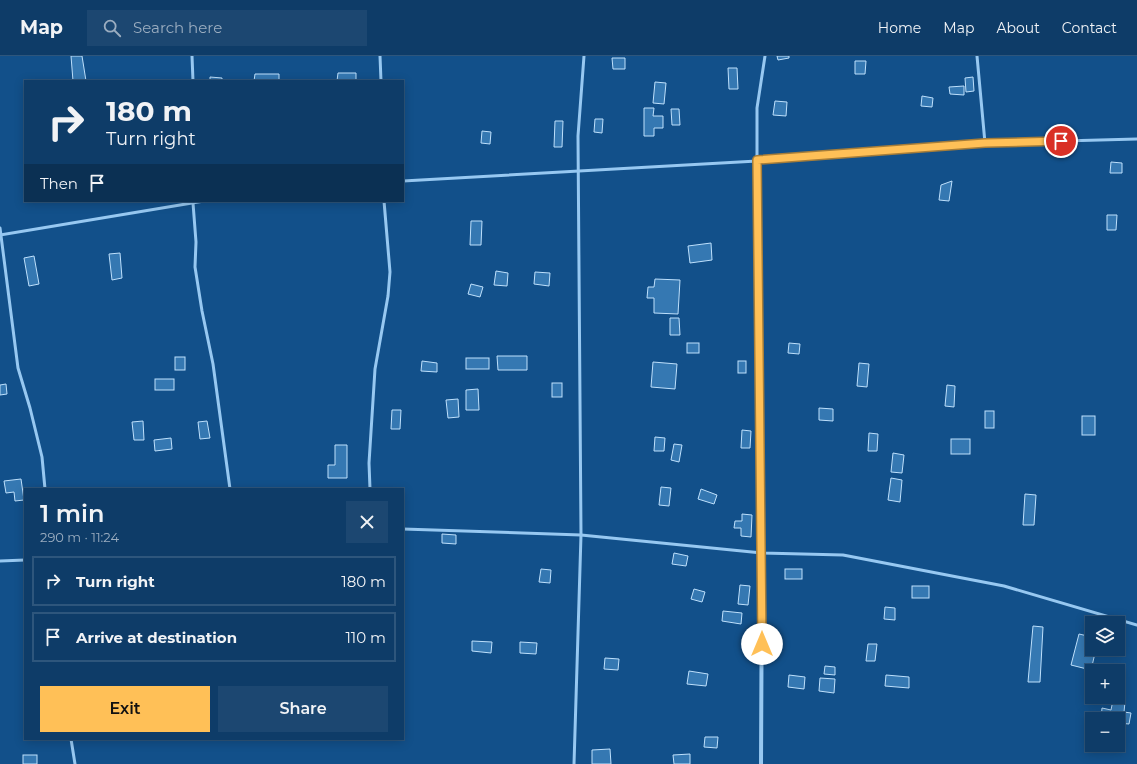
<!DOCTYPE html>
<meta charset="utf-8">
<style>
:root{--surface:#0e3c68;--page:#1c4771;--text:#f1f3f6;--muted:#9badc0;--line:#2e567c;--accent:#ffc057}
body{margin:0;font-family:Montserrat,sans-serif;background:var(--page);color:var(--text);height:100vh;display:flex;flex-direction:column;font-size:15px;white-space:nowrap}
*{box-sizing:border-box;margin:0}
p{font-size:13px;color:var(--muted)}
.icon{flex:none;width:22px;height:22px;fill:none;stroke:currentColor;stroke-width:2;stroke-linecap:round;stroke-linejoin:round}
.map{position:relative;flex:1;overflow:hidden}
.details{position:absolute;left:24px;top:432px;width:380px;height:252px;display:flex;flex-direction:column;background:var(--surface);border-radius:0px;box-shadow:0 2px 10px #0003,0 0 0 1px var(--line)}
.details>*{flex:none}
.top-card{position:absolute;left:24px;top:24px;width:380px;height:122px;border-radius:0px;box-shadow:0 2px 10px #0003,0 0 0 1px var(--line);background:#0e3c68;color:var(--text);overflow:hidden}
.tools{position:absolute;left:1085px;top:560px;display:grid;gap:8px}
.tools a{display:grid;place-items:center;width:40px;height:40px;border-radius:0px;background:var(--surface);box-shadow:0 2px 10px #0003,0 0 0 1px var(--line);font-size:20px}
.pin{position:absolute;display:grid;place-items:center;width:34px;height:34px;color:#fff;margin:-17px;border:2px solid #fff;border-radius:50%;box-shadow:0 1px 4px #0007}
.me{position:absolute;width:44px;margin:-22px;rotate:0deg;stroke-linejoin:round;filter:drop-shadow(0 0 3px #0008)}
.turn{display:flex;align-items:center;gap:14px;height:84px;padding:0 16px;font-size:18px}
.turn .icon{width:52px;height:52px;stroke-width:2.5}
.turn b{display:block;font-size:28px;line-height:34px}
.then{display:flex;align-items:center;height:38px;padding:0 16px;background:#0003;gap:8px;font-size:15px}
.round{display:grid;place-items:center;flex:none;width:42px;height:42px;border-radius:0px;background:var(--page)}
.summary{display:flex;align-items:center;justify-content:space-between;height:68px;padding:0 16px}
h1{font-size:24px;font-weight:600;line-height:30px}
.action{display:flex;gap:8px;margin-top:auto;padding:8px 16px}
.action a{flex:1;height:46px;border-radius:0px;background:var(--accent);color:#111;font-size:16px;font-weight:600;line-height:46px;text-align:center}
.action a+a{background:var(--page);color:var(--text)}
ul{padding:0;list-style:none}
li{display:flex;align-items:center;gap:12px;height:50px;margin:0 8px 6px;padding:0 8px;border:2px solid var(--line);border-radius:0px}
li div{flex:1}
li b{display:block;font-size:15px}
li em{font-style:normal}
header{display:flex;align-items:center;gap:24px;box-sizing:border-box;height:56px;padding:0 20px;background:var(--surface);border-bottom:1px solid var(--line)}
header strong{font-size:19px}
nav{display:flex;gap:22px;margin-inline-start:auto;font-size:14px}
.search{width:280px;height:36px;background:var(--page);display:flex;align-items:center;gap:10px;box-sizing:border-box;padding:0 14px;border-radius:0px;color:var(--muted);font-size:15px}
.map>svg:first-child{display:block}
</style>
<header>
<strong>Map</strong>
<div class="search"><svg class="icon" aria-label="search" viewBox="0 0 24 24"><circle cx="10" cy="10" r="6"/><path d="M15 15l6 6"/></svg>Search here</div>
<nav><a>Home</a><a>Map</a><a>About</a><a>Contact</a></nav>
</header>
<div class="map">
<svg width="1137" height="708" viewBox="0 0 1137 708">
<rect width="100%" height="100%" fill="#12508a"/>
<g fill="#3578b2" stroke="#bee0fc">
<polygon points="71,0 82,0 86,25 73,25"/>
<polygon points="777,0 789,0 789,2 778,4"/>
<polygon points="612,2 625,2 625,13 613,13"/>
<polygon points="855,5 866,5 865,18 855,18"/>
<polygon points="728,12 737,12 738,33 729,33"/>
<polygon points="338,17 356,17 356,25 337,25"/>
<polygon points="255,18 279,18 279,25 254,25"/>
<polygon points="210,21 222,22 222,25 210,25"/>
<polygon points="973,21 974,35 966,36 965,22"/>
<polygon points="655,26 666,27 664,48 653,47"/>
<polygon points="964,30 964,39 950,38 949,31"/>
<polygon points="922,40 933,42 932,51 921,50"/>
<polygon points="775,45 787,46 786,60 773,59"/>
<polygon points="644,52 654,52 653,60 663,60 663,72 654,72 654,80 644,80"/>
<polygon points="671,53 679,53 680,69 672,69"/>
<polygon points="595,63 603,63 602,77 594,76"/>
<polygon points="555,65 563,65 562,91 554,91"/>
<polygon points="482,75 491,76 490,88 481,87"/>
<polygon points="1111,106 1122,107 1122,117 1110,117"/>
<polygon points="952,125 949,145 939,144 941,129"/>
<polygon points="1107,159 1117,159 1116,174 1107,174"/>
<polygon points="471,165 482,165 481,189 470,189"/>
<polygon points="711,187 712,204 690,207 688,190"/>
<polygon points="120,197 122,222 112,224 109,198"/>
<polygon points="34,200 39,228 29,230 24,202"/>
<polygon points="496,215 508,217 507,230 494,229"/>
<polygon points="535,216 550,217 549,230 534,228"/>
<polygon points="655,223 680,224 678,258 654,257 654,242 647,242 648,231 654,231"/>
<polygon points="471,228 483,231 480,241 468,238"/>
<polygon points="670,262 679,262 680,279 670,279"/>
<rect x="687" y="287" width="12" height="10"/>
<polygon points="789,287 800,288 799,298 788,297"/>
<polygon points="497,300 527,300 527,314 498,314"/>
<rect x="175" y="301" width="10" height="13"/>
<rect x="466" y="302" width="23" height="11"/>
<polygon points="422,305 437,307 437,316 421,315"/>
<rect x="738" y="305" width="8" height="12"/>
<polygon points="653,306 677,308 675,333 651,331"/>
<polygon points="859,307 869,308 867,331 857,330"/>
<rect x="155" y="323" width="19" height="11"/>
<rect x="552" y="327" width="10" height="14"/>
<polygon points="6,328 7,338 0,339 0,329"/>
<polygon points="947,329 955,330 954,351 945,350"/>
<polygon points="478,333 479,354 466,354 466,334"/>
<polygon points="458,343 459,361 448,362 446,344"/>
<polygon points="819,352 833,353 833,365 819,364"/>
<polygon points="392,354 401,354 400,373 391,373"/>
<rect x="985" y="355" width="9" height="17"/>
<rect x="1082" y="360" width="13" height="19"/>
<polygon points="143,365 144,384 134,384 132,366"/>
<polygon points="207,365 210,382 200,383 198,366"/>
<polygon points="742,374 751,375 750,392 741,392"/>
<polygon points="869,377 878,378 877,395 868,395"/>
<polygon points="655,381 665,382 664,395 654,395"/>
<polygon points="171,382 172,393 155,395 154,384"/>
<rect x="951" y="383" width="19" height="15"/>
<polygon points="674,388 682,389 679,406 671,404"/>
<polygon points="335,389 347,389 347,422 328,422 328,409 335,409"/>
<polygon points="893,397 904,399 902,417 891,416"/>
<polygon points="891,422 902,424 900,446 888,444"/>
<polygon points="21,423 24,444 15,445 14,436 6,437 4,425"/>
<polygon points="661,431 671,432 669,450 659,449"/>
<polygon points="701,433 717,439 714,448 698,443"/>
<polygon points="1025,438 1036,439 1034,469 1023,469"/>
<polygon points="742,458 752,459 751,481 741,480 741,472 734,472 735,465 742,465"/>
<polygon points="442,478 456,479 456,488 442,487"/>
<polygon points="674,497 688,500 686,510 672,508"/>
<polygon points="541,513 551,514 550,527 539,526"/>
<rect x="785" y="513" width="17" height="10"/>
<polygon points="740,529 750,530 748,549 738,548"/>
<rect x="912" y="530" width="17" height="12"/>
<polygon points="694,533 705,536 702,546 691,543"/>
<polygon points="885,551 895,552 895,564 884,563"/>
<polygon points="723,555 742,557 741,568 722,565"/>
<polygon points="1033,570 1043,571 1040,626 1028,626"/>
<polygon points="1079,578 1092,581 1092,593 1096,593 1091,614 1071,609"/>
<polygon points="472,585 492,586 491,597 472,595"/>
<polygon points="520,586 537,587 536,598 520,597"/>
<polygon points="868,588 877,588 875,605 866,605"/>
<polygon points="605,602 619,603 618,614 604,613"/>
<polygon points="825,610 835,611 835,619 824,618"/>
<polygon points="689,615 708,618 706,630 687,628"/>
<polygon points="789,619 805,621 804,633 788,631"/>
<polygon points="886,619 909,621 909,632 885,630"/>
<polygon points="820,622 835,623 834,637 819,635"/>
<polygon points="1113,644 1125,646 1124,656 1131,657 1129,668 1118,667 1118,663 1101,663 1102,652 1111,654"/>
<polygon points="705,681 718,681 717,692 704,691"/>
<polygon points="610,693 611,708 592,708 592,694"/>
<polygon points="690,698 690,708 674,708 673,699"/>
<rect x="23" y="699" width="14" height="9"/>
</g>
<g fill="none" stroke-linecap="round" stroke-linejoin="round">
<g stroke="#97c8f1" stroke-width="3">
<polyline points="192,0 193,25"/>
<polyline points="380,0 381,25"/>
<polyline points="977,0 985,87"/>
<polyline points="757,105 757,52 765,0"/>
<polyline points="403,125 757,105 985,87 1137,83"/>
<polyline points="193,147 196,186 195,211 202,255 213,308 230,433"/>
<polyline points="0,172 18,312 30,352 42,401 45,433"/>
<polyline points="0,179 204,145"/>
<polyline points="370,433 369,407 375,313 388,240 390,216 384,145"/>
<polyline points="403,473 581,479 762,497 843,499 1004,530 1137,569"/>
<polyline points="0,505 25,504"/>
<polyline points="71,683 75,708"/>
<polyline points="574,708 581,479 578,80 584,0"/>
</g>
<polyline stroke="#97c8f1" stroke-width="4" points="757,105 762,497 761,708"/>
</g>
<g fill="none" stroke-linecap="round" stroke-linejoin="round">
<defs>
<polyline id="route" points="762,588 757,104 985,87 1061,85"/>
</defs>
<use href="#route" stroke="#a67d39" stroke-width="10"/>
<use href="#route" stroke="#ffc057" stroke-width="7"/>
</g>
</svg>
<div class="tools">
<a><svg class="icon" aria-label="layers" viewBox="0 0 24 24"><path d="M12 4l9 5-9 5-9-5zM3 14l9 5 9-5"/></svg></a>
<a>+</a>
<a>−</a>
</div>
<div class="pin" style="left:1061px;top:85px;background:#d93025"><svg class="icon" aria-label="arrive" viewBox="0 0 24 24"><path d="M6 21V4h12l-3 4 3 4H6"/></svg></div>
<svg class="me" style="left:762px;top:588px" viewBox="-20 -20 40 40"><circle r="19" fill="#fff"/><path d="M0-13L10 11 0 6-10 11z" fill="#ffc057"/></svg>
<div class="top-card">
<div class="turn"><svg class="icon" aria-label="right" viewBox="0 0 24 24"><path d="M7 20v-9h11M14 6l5 5-5 5"/></svg><div><b>180 m</b>Turn right</div></div>
<div class="then">Then<svg class="icon" aria-label="arrive" viewBox="0 0 24 24"><path d="M6 21V4h12l-3 4 3 4H6"/></svg></div>
</div>
<section class="details">
<div class="summary"><div><h1>1 min</h1><p>290 m · 11:24</p></div><a class="round"><svg class="icon" aria-label="close" viewBox="0 0 24 24"><path d="M6 6l12 12M18 6L6 18"/></svg></a></div>
<ul>
<li><svg class="icon" aria-label="right" viewBox="0 0 24 24"><path d="M7 20v-9h11M14 6l5 5-5 5"/></svg><div><b>Turn right</b></div><em>180 m</em></li>
<li><svg class="icon" aria-label="arrive" viewBox="0 0 24 24"><path d="M6 21V4h12l-3 4 3 4H6"/></svg><div><b>Arrive at destination</b></div><em>110 m</em></li>
</ul>
<div class="action"><a>Exit</a><a>Share</a></div>
</section>
</div>
